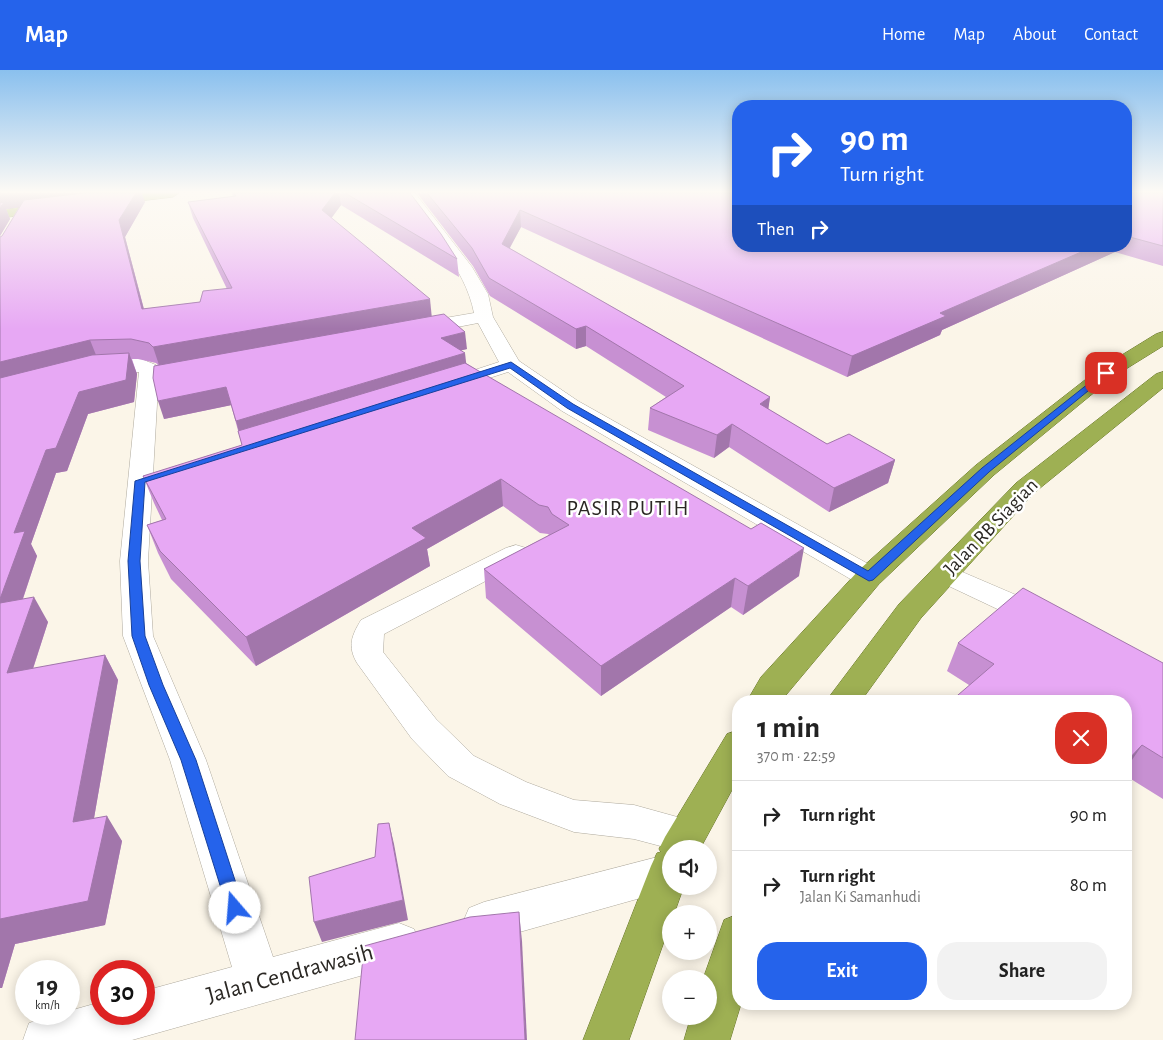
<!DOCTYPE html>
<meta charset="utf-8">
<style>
:root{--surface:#fff;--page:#f2f2f2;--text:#222;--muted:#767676;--line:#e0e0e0;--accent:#2563eb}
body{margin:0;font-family:"Alegreya Sans",sans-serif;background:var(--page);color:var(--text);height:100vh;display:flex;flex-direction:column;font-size:19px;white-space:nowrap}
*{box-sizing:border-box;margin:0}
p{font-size:16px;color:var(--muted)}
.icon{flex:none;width:28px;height:28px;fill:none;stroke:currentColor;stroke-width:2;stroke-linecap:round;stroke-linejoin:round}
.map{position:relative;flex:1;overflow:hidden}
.panel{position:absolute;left:732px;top:625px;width:400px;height:315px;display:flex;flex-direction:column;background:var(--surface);border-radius:20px;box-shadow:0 2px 12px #0003}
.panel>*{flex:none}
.top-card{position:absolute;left:732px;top:30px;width:400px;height:152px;border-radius:20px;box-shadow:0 2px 12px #0003;background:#2563eb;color:#fff;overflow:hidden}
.controls{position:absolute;left:662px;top:770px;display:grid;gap:10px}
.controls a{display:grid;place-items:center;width:55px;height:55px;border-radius:50%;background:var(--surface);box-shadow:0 2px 12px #0003;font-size:25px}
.speed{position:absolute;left:15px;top:890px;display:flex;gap:10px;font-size:25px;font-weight:700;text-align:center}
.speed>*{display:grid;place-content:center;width:65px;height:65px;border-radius:50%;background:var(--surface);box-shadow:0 2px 12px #0003;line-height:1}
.speed small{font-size:12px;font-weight:400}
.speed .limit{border:8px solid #d22;background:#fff;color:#111}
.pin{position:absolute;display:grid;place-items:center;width:42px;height:42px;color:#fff;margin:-21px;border-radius:10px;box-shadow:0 2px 8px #0006}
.me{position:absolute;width:55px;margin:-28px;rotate:342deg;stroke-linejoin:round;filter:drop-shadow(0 0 4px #0008)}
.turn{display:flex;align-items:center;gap:18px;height:105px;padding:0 25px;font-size:22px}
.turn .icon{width:65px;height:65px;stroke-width:2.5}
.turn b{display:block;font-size:35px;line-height:42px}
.then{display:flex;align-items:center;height:48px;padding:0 25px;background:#0003;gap:10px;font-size:19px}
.round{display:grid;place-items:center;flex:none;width:52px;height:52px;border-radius:20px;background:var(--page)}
.headline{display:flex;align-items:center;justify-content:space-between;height:85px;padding:0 25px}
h1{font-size:30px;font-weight:700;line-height:38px}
.button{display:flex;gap:10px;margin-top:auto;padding:10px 25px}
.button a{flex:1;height:58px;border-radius:20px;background:var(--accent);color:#fff;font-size:20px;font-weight:700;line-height:58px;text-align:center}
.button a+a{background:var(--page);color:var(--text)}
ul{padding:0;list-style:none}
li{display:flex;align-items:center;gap:15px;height:70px;padding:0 25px;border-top:1px solid var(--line)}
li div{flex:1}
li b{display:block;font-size:19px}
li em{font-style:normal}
header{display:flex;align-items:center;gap:30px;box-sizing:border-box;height:70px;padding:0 25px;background:var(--accent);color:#fff}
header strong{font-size:24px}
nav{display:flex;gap:28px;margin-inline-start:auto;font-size:18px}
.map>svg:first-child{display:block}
</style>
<header>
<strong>Map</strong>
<nav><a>Home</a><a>Map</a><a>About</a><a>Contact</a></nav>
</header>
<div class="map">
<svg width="1163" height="970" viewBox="0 0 1163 970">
<rect width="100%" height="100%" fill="#fbf5e8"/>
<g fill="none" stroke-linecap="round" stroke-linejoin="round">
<defs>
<g id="minor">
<path d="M 402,123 L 415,123 L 472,197 L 488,224 L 493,247 L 519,291 L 578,331 L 879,500 L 883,507 L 879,514 L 869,516 L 859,514 L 562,341 L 508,302 L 455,319 L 448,321 L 441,319 L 438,315 L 441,311 L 499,292 L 478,253 L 416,265 L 409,263 L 407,259 L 409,255 L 416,253 L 474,243 C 465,197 428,161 402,123 Z"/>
<polygon points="139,288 156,295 159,299 148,491 153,566 206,690 273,887 399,853 414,859 420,874 414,889 399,895 132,970 23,970 29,953 57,944 69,944 69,941 101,932 101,944 144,944 144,921 232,897 170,690 123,566 120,491 139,302 96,306 89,304 86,300 89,296"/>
<path d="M 516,475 L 526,478 L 530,484 L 526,490 L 384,564 L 383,582 L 436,649 L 474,686 L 526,712 L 574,730 L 634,735 L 699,753 L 704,765 L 699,777 L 672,779 L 634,769 L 574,762 L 500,734 L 448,706 L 412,669 L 357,593 C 347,576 352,565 361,550 L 506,478 Z"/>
<polygon points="946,495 1051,540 1055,547 1051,554 1040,557 1029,554 936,510 932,504 936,498"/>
<polygon points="669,784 671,784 671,816 680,816 669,820 484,872 469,866 463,852 469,838 484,832"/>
</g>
<g id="trunk">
<polygon points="138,123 179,123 173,127 106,135 99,131 106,127"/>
<polygon points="53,134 58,135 60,138 58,141 0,148 0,140"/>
<polygon points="1163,262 1163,276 1113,307 994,405 879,514 781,631 747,631 761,607 859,500 976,395 1099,299 1156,264"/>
<polygon points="1163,302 1163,318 1034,423 921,548 861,631 826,631 899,534 1016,413 1156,304"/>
<polygon points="739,660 739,707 700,779 671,779 671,816 684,816 674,844 671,844 671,852 629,970 583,970 651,796 657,783 661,782 659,779 665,767 727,664"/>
<polygon points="739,844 739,934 741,934 730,970 684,970 691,946 709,946 709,909 703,909 724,850"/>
</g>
</defs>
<use href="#minor" stroke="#afaa9e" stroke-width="1"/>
<use href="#trunk" stroke="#667427" stroke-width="1"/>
<use href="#minor" fill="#fff" fill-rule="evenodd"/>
<use href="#trunk" fill="#9eb053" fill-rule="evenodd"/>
</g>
<g fill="#c790d2">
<polygon points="0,123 145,132 125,167 144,239 200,232 227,219 193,148 188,132 233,127 232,123 410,123 457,189 459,207 341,135 331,148 432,247 467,279 461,280 466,293 799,506 743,545 731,537 601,626 486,528 484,499 549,465 548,464 540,463 503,436 427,479 430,496 256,596 171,509 158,483 147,455 162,450 154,433 143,406 242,375 231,335 164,349 158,295 156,293 138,289 132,289 137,304 134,332 88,344 67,401 56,403 31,474 37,486 23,529 48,552 33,599 105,585 118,610 94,748 122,771 105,855 15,874 2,918 0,918 0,167 2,166 19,137 6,139 10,149 0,166"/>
<polygon points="417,123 739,123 739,176 1126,176 1126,123 1163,123 1163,196 1115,182 942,260 940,265 847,307 521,157 509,178 770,327 768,339 827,374 895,390 888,413 829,442 729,377 714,388 648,360 650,338 666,327 586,276 576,279 490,226 473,196"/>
<polygon points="958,573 1163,593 1163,729 1126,706 1126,631 969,615 947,601"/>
</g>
<g fill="#a276ab">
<polygon points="0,123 135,123 6,139 10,149 0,166"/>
<polygon points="136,123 142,123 145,132 125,167 149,259 142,239 119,150"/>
<polygon points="335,123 339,123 341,135 325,157 322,140"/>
<polygon points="520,140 521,157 503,191 502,174"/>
<polygon points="1095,176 1117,176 1115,182 942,260 940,265 847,307 852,286 940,243"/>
<polygon points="430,229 432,249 160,298 153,277"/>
<polygon points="586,256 586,276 576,279 576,259"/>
<polygon points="465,262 467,279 443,285 441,268"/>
<polygon points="90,270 98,290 0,315 0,292"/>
<polygon points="129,283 137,304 134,332 88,344 67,401 56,403 31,474 37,486 13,558 0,535 0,529 14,463 46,380 79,322"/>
<polygon points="465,283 467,300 241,370 236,351"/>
<polygon points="226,317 232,335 164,349 158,331"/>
<polygon points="770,327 767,349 760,334"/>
<polygon points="732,354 729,377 714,388 717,365"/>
<polygon points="895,390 888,413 829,442 834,418"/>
<polygon points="501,409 503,436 427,479 430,496 256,596 246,567 412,458"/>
<polygon points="804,478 799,506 743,545 748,516"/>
<polygon points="735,508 731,537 601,626 601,596"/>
<polygon points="34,527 48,552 23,629 7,603"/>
<polygon points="105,585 118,610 89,777 73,752"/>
<polygon points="1142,675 1126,699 1126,692"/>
<polygon points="107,746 122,771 105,855 15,874 2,918 0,918 0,849"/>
<polygon points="389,753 394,774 408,850 322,872 314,852 403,830"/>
<polygon points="519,842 522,871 527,970 525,970"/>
</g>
<g fill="#e7a8f4" stroke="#a276ab">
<polygon points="84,123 136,123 119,150 142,239 200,232 203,221 232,218 188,132 236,126 234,123 335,123 322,140 430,229 153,277 149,273 131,269 90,270 0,292 0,167 2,166 24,130"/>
<polygon points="345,123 410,123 441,164 457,189"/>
<polygon points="427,123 739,123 739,176 1095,176 940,243 946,246 852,286 520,140 502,174 770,327 760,334 827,374 849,364 895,390 834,418 732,354 717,365 650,338 684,316 586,256 576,259 489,208 472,178"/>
<polygon points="1126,123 1163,123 1163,176 1126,166"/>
<polygon points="4,132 0,138 0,133"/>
<polygon points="444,244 465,262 441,268 465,283 236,351 226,317 158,331 153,308 154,296"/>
<polygon points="129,283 126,310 79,322 56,378 46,380 14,463 25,461 0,529 0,308 92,285"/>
<polygon points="465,293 751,459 761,453 804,478 748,516 735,508 601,596 484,499 569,455 552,444 548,437 539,435 501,409 412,458 426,468 246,567 160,481 147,455 166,449 143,406 242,375 238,361"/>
<polygon points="1023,518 1163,593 1163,688 1142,675 1126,692 1126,631 951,631 994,594 958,573"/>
<polygon points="34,527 7,603 105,585 73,752 107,746 88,831 0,849 0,533"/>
<polygon points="389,753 403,830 314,852 309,807 375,787 378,754"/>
<polygon points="519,842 525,970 355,970 364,876 470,847"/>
</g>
<linearGradient id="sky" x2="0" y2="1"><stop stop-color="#8ac0ee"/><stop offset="0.47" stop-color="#fdfaf5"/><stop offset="1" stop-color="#fdfaf5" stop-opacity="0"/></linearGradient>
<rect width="1163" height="259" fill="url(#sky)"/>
<polygon fill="#2563eb" stroke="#184099" points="511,292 573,334 868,501 982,398 1103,302 1110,303 989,402 873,510 869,511 567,338 510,298 145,412 140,491 145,566 163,615 196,690 244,838 241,844 235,846 229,844 181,690 149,615 132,566 128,491 135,411"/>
<g text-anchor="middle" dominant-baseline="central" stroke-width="5" stroke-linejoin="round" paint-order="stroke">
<g font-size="20" fill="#2b2824" stroke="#fff">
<text transform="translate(991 457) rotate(-46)">Jalan RB Siagian</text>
</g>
<g font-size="22" letter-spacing="1" fill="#2b2824" stroke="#fff">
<text x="628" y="438">PASIR PUTIH</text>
</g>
<g font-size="24" fill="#2b2824" stroke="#fff">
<text transform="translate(290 904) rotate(-15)">Jalan Cendrawasih</text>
</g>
</g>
</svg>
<div class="controls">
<a><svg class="icon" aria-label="sound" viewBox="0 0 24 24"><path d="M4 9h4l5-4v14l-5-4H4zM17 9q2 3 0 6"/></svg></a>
<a>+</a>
<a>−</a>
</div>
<div class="speed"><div>19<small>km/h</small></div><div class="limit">30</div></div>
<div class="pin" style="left:1106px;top:303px;background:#d93025"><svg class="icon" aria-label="arrive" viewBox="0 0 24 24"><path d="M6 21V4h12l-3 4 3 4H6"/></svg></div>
<svg class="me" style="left:235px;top:838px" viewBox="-20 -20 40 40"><circle r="19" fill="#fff"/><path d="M0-13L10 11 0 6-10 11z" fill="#2563eb"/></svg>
<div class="top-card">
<div class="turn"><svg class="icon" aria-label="right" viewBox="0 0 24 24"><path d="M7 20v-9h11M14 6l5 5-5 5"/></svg><div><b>90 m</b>Turn right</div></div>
<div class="then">Then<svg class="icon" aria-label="right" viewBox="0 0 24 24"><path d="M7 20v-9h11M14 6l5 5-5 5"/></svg></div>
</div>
<section class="panel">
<div class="headline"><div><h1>1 min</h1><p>370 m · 22:59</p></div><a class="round" style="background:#d93025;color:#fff"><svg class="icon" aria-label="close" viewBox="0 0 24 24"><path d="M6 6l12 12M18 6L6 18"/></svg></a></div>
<ul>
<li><svg class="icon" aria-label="right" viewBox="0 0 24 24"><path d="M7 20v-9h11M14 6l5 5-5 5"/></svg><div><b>Turn right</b></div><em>90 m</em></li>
<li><svg class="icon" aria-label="right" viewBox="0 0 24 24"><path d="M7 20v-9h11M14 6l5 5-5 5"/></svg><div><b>Turn right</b><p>Jalan Ki Samanhudi</p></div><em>80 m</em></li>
</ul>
<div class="button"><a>Exit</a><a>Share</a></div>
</section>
</div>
